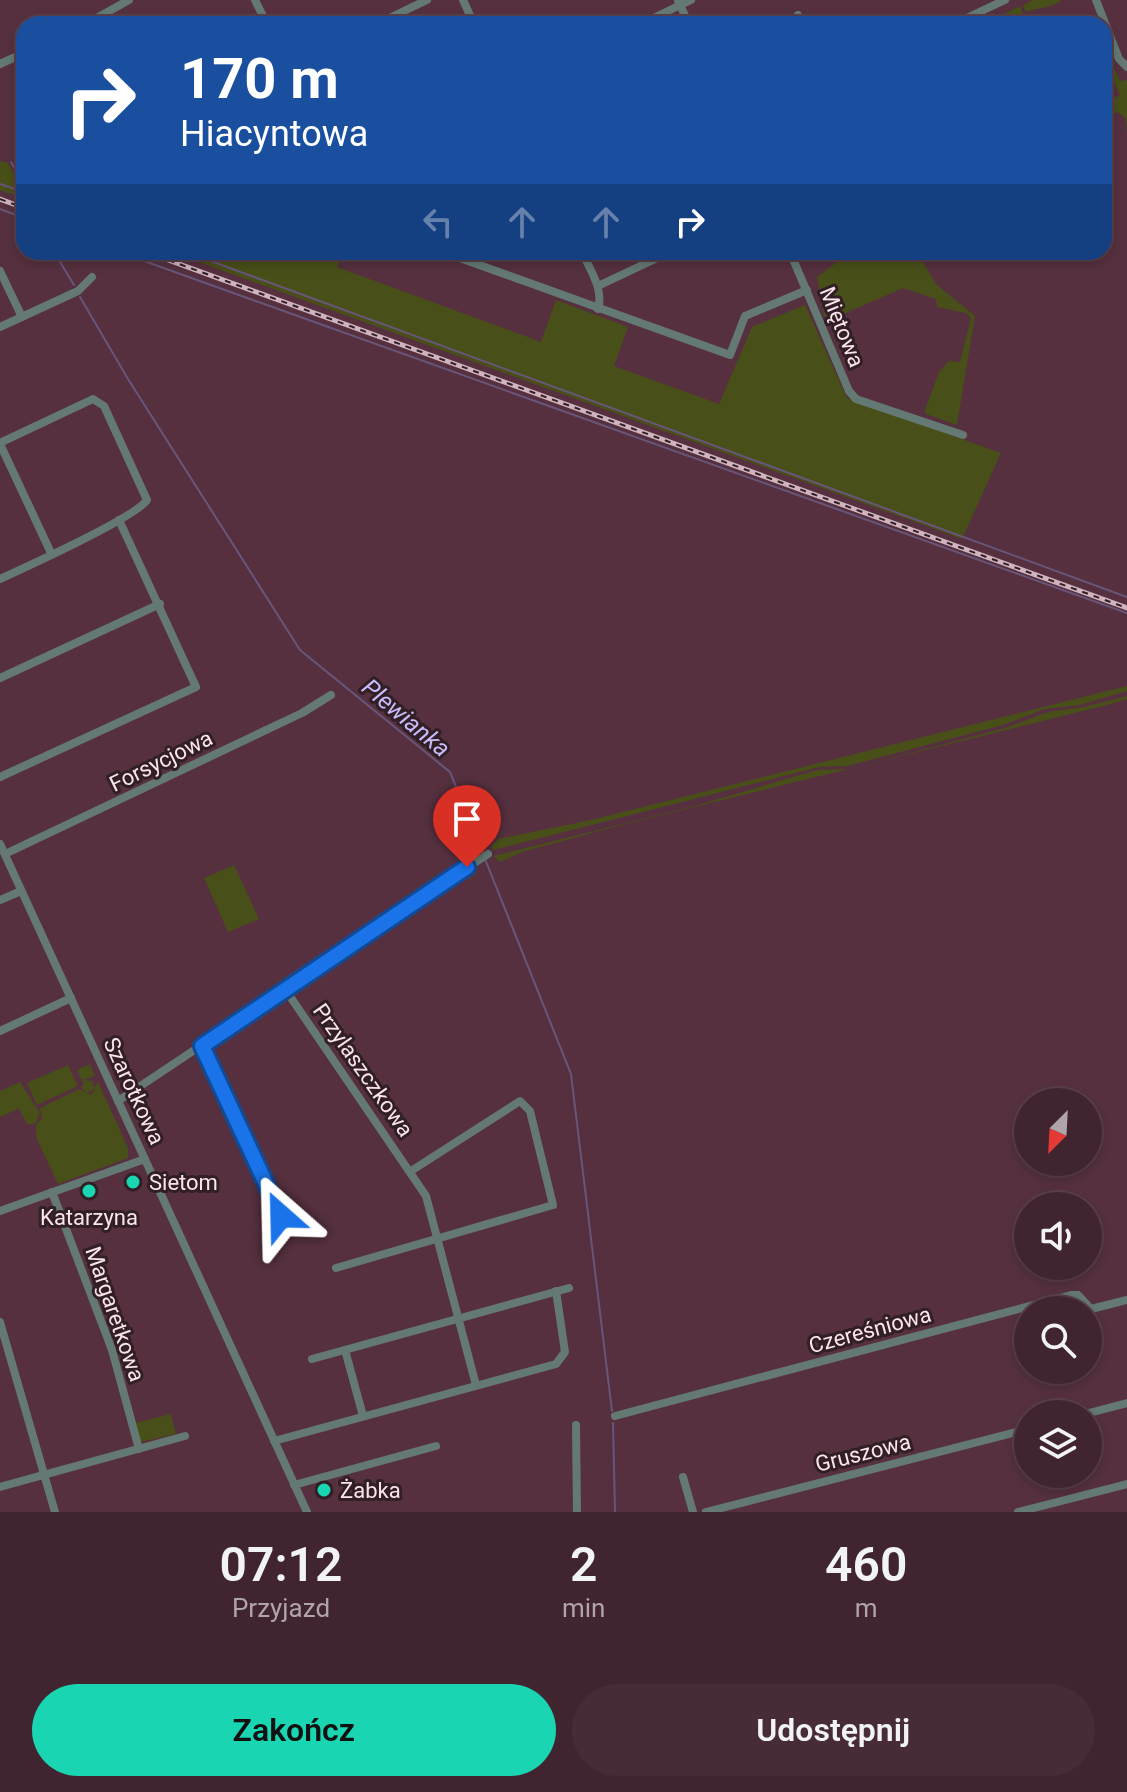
<!DOCTYPE html>
<html lang="pl">
<meta charset="utf-8">
<style>
:root{--surface:#40242f;--page:#472c37;--text:#f1f3f6;--muted:#aea4aa;--line:#59414b;--accent:#19d5b2}
body{margin:0;font-family:Roboto,sans-serif;background:var(--page);color:var(--text);height:100vh;display:flex;flex-direction:column;font-size:30px;white-space:nowrap}
*{box-sizing:border-box;margin:0}
p{font-size:26px;color:var(--muted)}
.icon{flex:none;width:44px;height:44px;fill:none;stroke:currentColor;stroke-width:2;stroke-linecap:round;stroke-linejoin:round}
.map{position:relative;height:1512px;overflow:hidden}
.panel{display:flex;flex-direction:column;background:var(--surface);flex:1}
.panel>*{flex:none}
.top-card{position:absolute;left:16px;top:16px;width:1096px;height:244px;border-radius:24px;box-shadow:0 4px 12px #0003,0 0 0 2px var(--line);background:#1a4fa0;color:#fff;overflow:hidden}
.needle{width:52px;rotate:204deg}
.controls{position:absolute;left:1014px;top:1088px;display:grid;gap:16px}
.controls a{display:grid;place-items:center;width:88px;height:88px;border-radius:50%;background:var(--surface);box-shadow:0 4px 12px #0003,0 0 0 2px var(--line);font-size:40px}
.pin{position:absolute;display:grid;place-items:center;width:68px;height:68px;color:#fff;margin:-82px -34px;border-radius:50% 50% 50% 0;rotate:-45deg;box-shadow:0 0 8px #0007}
.pin .icon{rotate:45deg}
.me{position:absolute;width:88px;margin:-44px;rotate:335deg;stroke-linejoin:round;filter:drop-shadow(0 0 6px #0008)}
.turn{display:flex;align-items:center;gap:28px;height:168px;padding:0 32px;font-size:36px}
.turn .icon{width:104px;height:104px;stroke-width:2.5}
.turn b{display:block;font-size:56px;line-height:68px}
.lanes{display:flex;align-items:center;height:76px;padding:0 32px;background:#0003;justify-content:center;gap:40px;direction:ltr}
.lanes .off{opacity:.35}
.eta{display:flex;justify-content:space-evenly;align-items:center;height:136px;text-align:center}
.eta b{font-size:48px;font-weight:600;line-height:56px}
.button{display:flex;gap:16px;margin-top:auto;padding:16px 32px}
.button a{flex:1;height:92px;border-radius:48px;background:var(--accent);color:#111;font-size:32px;font-weight:600;line-height:92px;text-align:center}
.button a+a{background:var(--page);color:var(--text)}
.map>svg:first-child{display:block}
</style>
<div class="map">
<svg width="1127" height="1512" viewBox="0 0 1127 1512">
<rect width="100%" height="100%" fill="#56303f"/>
<g fill="#494f18">
<path d="M 1033,0 L 1061,0 C 1050,9 1039,7 1026,12 L 1023,5 Z"/>
<polygon points="1020,6 1023,14 1014,23 983,24"/>
<polygon points="1105,46 1120,81 1127,80 1127,132 1126,119 1118,112 1104,118 1104,103 1120,95 1106,63 1109,61"/>
<polygon points="0,161 8,163 24,191 24,199 0,190"/>
<polygon points="171,252 342,252 337,267 541,342 556,300 628,327 614,366 719,404 752,327 805,305 847,398 1001,453 962,539"/>
<polygon points="850,252 917,252 936,284 975,316 957,425 926,414 925,410 939,372 949,361 960,362 971,318 966,313 937,307 936,299 903,288 832,319 824,316 817,277"/>
<polygon points="1127,686 1127,691 1080,705 1044,709 1003,725 847,766 819,767 493,850 491,847 498,839 591,820"/>
<polygon points="1127,696 1127,699 1103,706 622,825 525,851 500,862 494,856 695,806 817,770 849,769 1005,728 1048,712 1084,707"/>
<polygon points="234,865 259,919 228,932 204,878"/>
<polygon points="90,1064 95,1076 83,1080 92,1081 95,1088 87,1093 81,1087 84,1085 77,1070"/>
<polygon points="68,1065 78,1086 37,1105 27,1083"/>
<polygon points="20,1082 40,1113 35,1124 27,1124 16,1104 18,1109 0,1117 0,1091"/>
<polygon points="98,1082 128,1148 128,1158 58,1184 36,1137 36,1125 42,1118 40,1108 79,1089 91,1095"/>
<polygon points="171,1414 176,1434 140,1442 135,1423"/>
</g>
<g fill="none" stroke-linecap="round" stroke-linejoin="round">
<g stroke="#68567a" stroke-width="2">
<polyline points="11,162 24,185"/>
<polyline points="0,184 24,192"/>
<polyline points="0,209 24,218"/>
<polyline points="22,213 24,220"/>
<polyline points="54,252 74,285"/>
<polyline points="119,252 1127,613"/>
<polyline points="186,252 1127,597"/>
<polyline points="80,297 128,379 300,650 450,772 483,853"/>
<polyline points="485,859 571,1074 612,1411"/>
<polyline points="613,1423 615,1512"/>
</g>
<g stroke="#647973" stroke-width="8">
<polyline points="255,0 267,24"/>
<polyline points="463,0 474,24"/>
<polyline points="1096,0 1119,59 1127,67"/>
<polyline points="678,1 689,24"/>
<polyline points="798,15 802,24"/>
<polyline points="86,24 129,0"/>
<polyline points="377,24 427,0"/>
<polyline points="641,24 691,0"/>
<polyline points="954,24 1005,0"/>
<polyline points="0,64 24,53"/>
<polyline points="443,252 730,355 745,316 807,290"/>
<path d="M 582,252 C 590,270 604,289 598,309"/>
<polyline points="790,252 849,391 856,399 963,435"/>
<polyline points="0,271 22,317"/>
<polyline points="598,286 670,252"/>
<polyline points="0,327 78,291 92,277"/>
<path d="M 0,443 L 93,399 L 104,406 L 147,500 C 135,518 26,567 0,579"/>
<polyline points="0,444 51,553"/>
<polyline points="0,678 160,604"/>
<polyline points="0,777 196,687 119,520"/>
<polyline points="0,844 307,1512"/>
<polyline points="5,854 302,713 331,695"/>
<polyline points="0,900 21,891"/>
<polyline points="285,989 426,1196 476,1385"/>
<polyline points="0,1031 71,998"/>
<polyline points="202,1046 281,1216"/>
<polyline points="118,1101 488,854"/>
<polyline points="52,1192 112,1350 139,1449"/>
<polyline points="0,1211 145,1159"/>
<polyline points="336,1268 553,1205 530,1111 520,1101 411,1171"/>
<polyline points="0,1322 55,1512"/>
<polyline points="345,1350 363,1416"/>
<polyline points="312,1359 569,1288"/>
<polyline points="1085,1414 1127,1403"/>
<polyline points="615,1416 1071,1295 1078,1295 1091,1309 1127,1300"/>
<polyline points="576,1425 577,1512"/>
<polyline points="274,1441 556,1364 565,1352 556,1291"/>
<polyline points="683,1477 693,1512"/>
<polyline points="294,1485 436,1446"/>
<polyline points="0,1487 185,1436"/>
<polyline points="706,1512 1028,1429"/>
<polyline points="1018,1512 1127,1484"/>
</g>
<defs>
<g id="rail">
<polyline points="0,199 24,208"/>
<polyline points="146,252 1127,608"/>
</g>
</defs>
<use href="#rail" stroke="#d0b3be" stroke-width="5"/>
<use href="#rail" stroke="#301f25" stroke-width="2" stroke-dasharray="6" stroke-linecap="butt"/>
</g>
<g fill="none" stroke-linecap="round" stroke-linejoin="round">
<defs>
<polyline id="route" points="281,1216 202,1046 467,867"/>
</defs>
<use href="#route" stroke="#114b97" stroke-width="20"/>
<use href="#route" stroke="#1a73e8" stroke-width="14"/>
</g>
<g fill="#19d5b2" stroke="#301f25" stroke-width="3">
<circle cx="133" cy="1182" r="8"/>
<circle cx="89" cy="1191" r="8"/>
<circle cx="324" cy="1490" r="8"/>
</g>
<g text-anchor="middle" dominant-baseline="central" stroke-width="6" stroke-linejoin="round" paint-order="stroke">
<g font-size="22" fill="#fce3ec" stroke="#301f25">
<text transform="translate(842 327) rotate(68)">Miętowa</text>
<text transform="translate(161 761) rotate(-26)">Forsycjowa</text>
<text transform="translate(363 1070) rotate(55)">Przylaszczkowa</text>
<text transform="translate(134 1091) rotate(65)">Szarotkowa</text>
<text transform="translate(115 1314) rotate(71)">Margaretkowa</text>
<text transform="translate(870 1330) rotate(-15)">Czereśniowa</text>
<text transform="translate(863 1453) rotate(-14)">Gruszowa</text>
</g>
<g font-size="22" fill="#fce3ec" stroke="#301f25" text-anchor="start">
<text x="149" y="1182">Sietom</text>
<text x="89" y="1217" text-anchor="middle">Katarzyna</text>
<text x="340" y="1490">Żabka</text>
</g>
<g font-size="24" font-style="italic" fill="#cabbfc" stroke="#301f25">
<text transform="translate(406 718) rotate(40)">Plewianka</text>
</g>
</g>
</svg>
<div class="controls">
<a><svg class="needle" viewBox="-14 -14 28 28"><path d="M0-13l5 13h-10z" fill="#e53935"/><path d="M0 13l5-13h-10z" fill="#aea4aa"/></svg></a>
<a><svg class="icon" aria-label="sound" viewBox="0 0 24 24"><path d="M4 9h4l5-4v14l-5-4H4zM17 9q2 3 0 6"/></svg></a>
<a><svg class="icon" aria-label="search" viewBox="0 0 24 24"><circle cx="10" cy="10" r="6"/><path d="M15 15l6 6"/></svg></a>
<a><svg class="icon" aria-label="layers" viewBox="0 0 24 24"><path d="M12 4l9 5-9 5-9-5zM3 14l9 5 9-5"/></svg></a>
</div>
<div class="pin" style="left:467px;top:867px;background:#d93025"><svg class="icon" aria-label="arrive" viewBox="0 0 24 24"><path d="M6 21V4h12l-3 4 3 4H6"/></svg></div>
<svg class="me" style="left:281px;top:1216px" viewBox="-20 -20 40 40"><path d="M0-17L14 15 0 8-14 15z" fill="#1a73e8" stroke="#fff" stroke-width="4"/></svg>
<div class="top-card">
<div class="turn"><svg class="icon" aria-label="right" viewBox="0 0 24 24"><path d="M7 20v-9h11M14 6l5 5-5 5"/></svg><div><b>170 m</b>Hiacyntowa</div></div>
<div class="lanes"><svg class="icon off" aria-label="left" viewBox="0 0 24 24"><path d="M17 20v-9H6M10 6l-5 5 5 5"/></svg><svg class="icon off" aria-label="ahead" viewBox="0 0 24 24"><path d="M12 20V5M6 11l6-6 6 6"/></svg><svg class="icon off" aria-label="ahead" viewBox="0 0 24 24"><path d="M12 20V5M6 11l6-6 6 6"/></svg><svg class="icon" aria-label="right" viewBox="0 0 24 24"><path d="M7 20v-9h11M14 6l5 5-5 5"/></svg></div>
</div>
</div>
<section class="panel">
<div class="eta">
<div><b>07:12</b><p>Przyjazd</p></div>
<div><b>2</b><p>min</p></div>
<div><b>460</b><p>m</p></div>
</div>
<div class="button"><a>Zakończ</a><a>Udostępnij</a></div>
</section>
